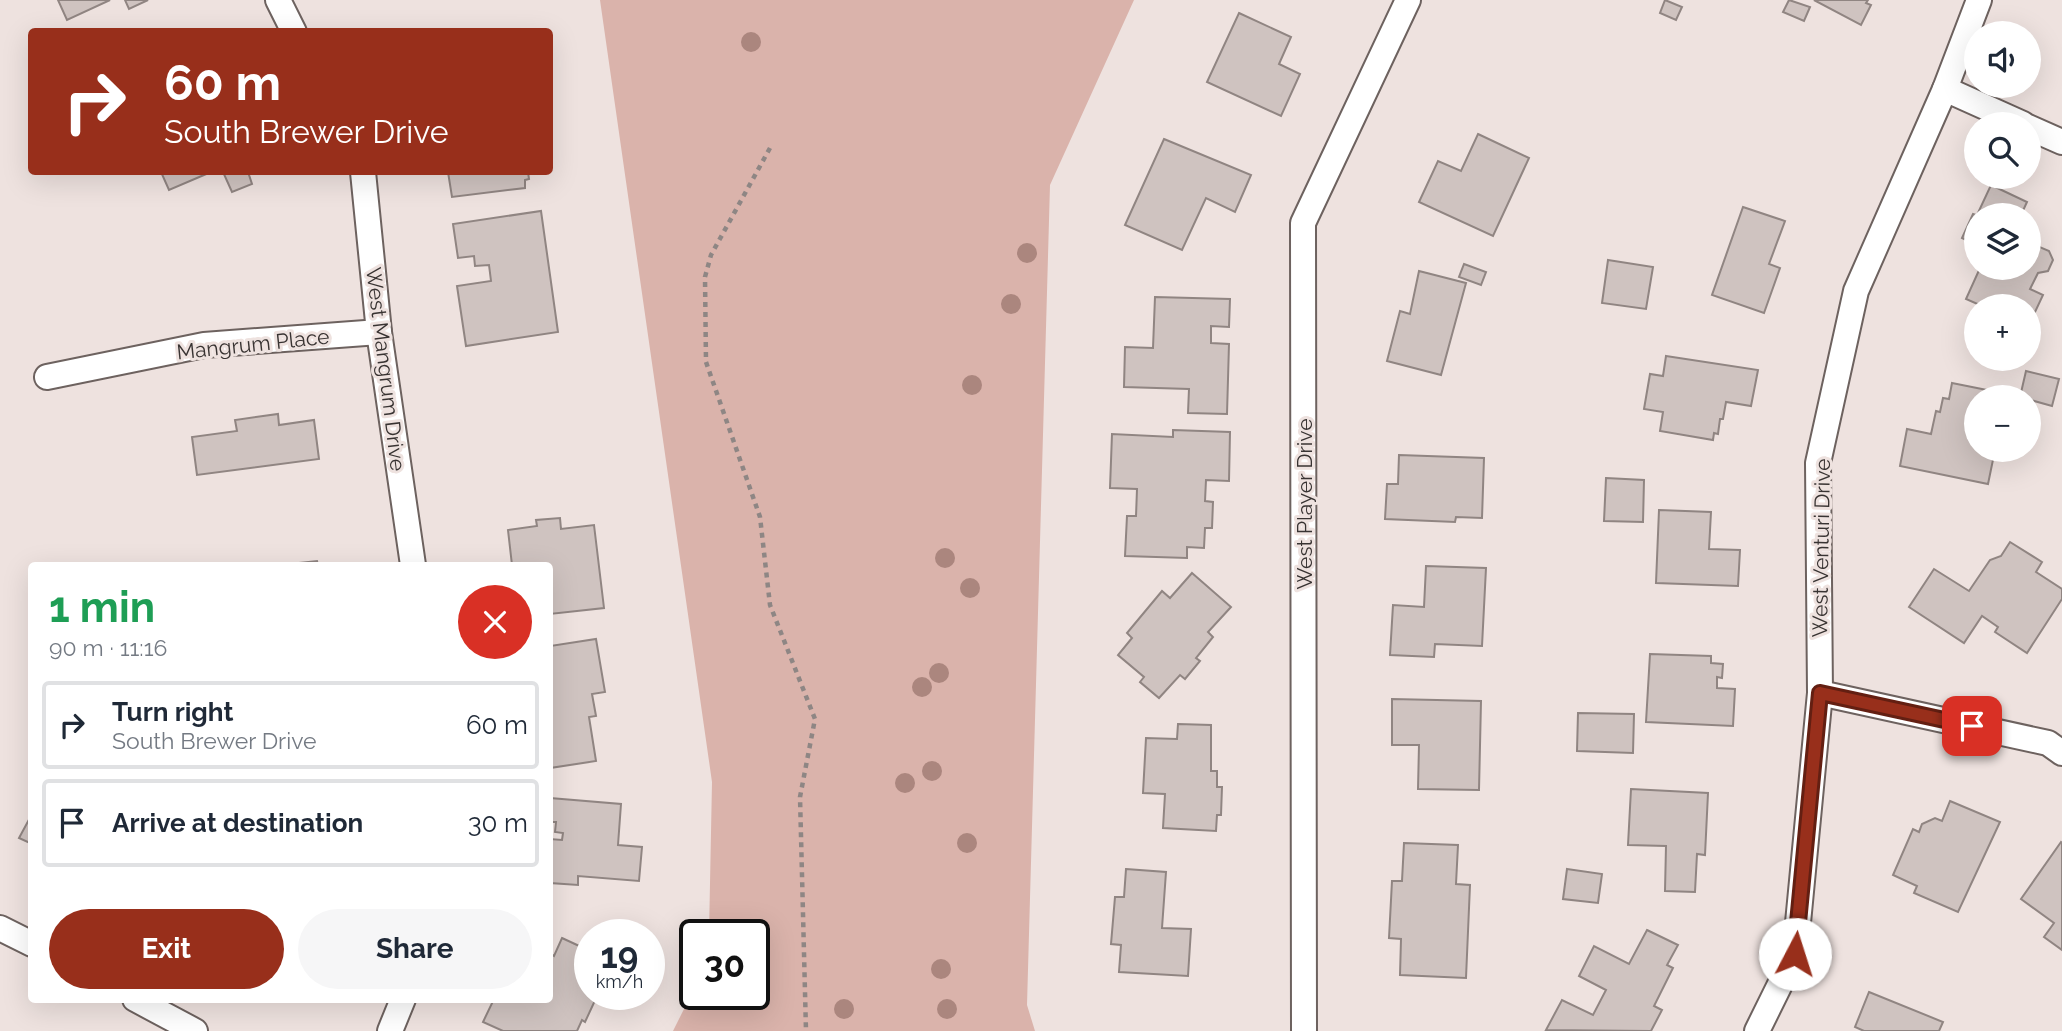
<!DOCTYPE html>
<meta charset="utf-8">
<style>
:root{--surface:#fff;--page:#f6f6f7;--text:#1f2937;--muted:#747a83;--line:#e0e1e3;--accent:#982f1b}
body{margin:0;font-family:Raleway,sans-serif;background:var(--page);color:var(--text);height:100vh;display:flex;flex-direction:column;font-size:26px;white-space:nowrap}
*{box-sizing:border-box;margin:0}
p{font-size:23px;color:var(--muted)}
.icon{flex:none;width:38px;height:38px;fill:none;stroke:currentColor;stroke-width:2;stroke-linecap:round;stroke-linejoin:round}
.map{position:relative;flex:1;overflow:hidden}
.panel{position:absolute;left:28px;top:562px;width:525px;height:441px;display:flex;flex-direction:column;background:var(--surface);border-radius:7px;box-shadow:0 7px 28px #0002}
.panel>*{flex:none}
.top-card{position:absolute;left:28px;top:28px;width:525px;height:147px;border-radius:7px;box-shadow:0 7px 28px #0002;background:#982f1b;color:#fff;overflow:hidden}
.controls{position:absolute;left:1964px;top:21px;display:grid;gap:14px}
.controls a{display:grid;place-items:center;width:77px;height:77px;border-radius:50%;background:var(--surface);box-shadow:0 7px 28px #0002;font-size:35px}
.speed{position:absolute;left:574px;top:919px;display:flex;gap:14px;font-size:35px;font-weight:700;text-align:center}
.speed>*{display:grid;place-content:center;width:91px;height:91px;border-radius:50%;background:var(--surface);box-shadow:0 7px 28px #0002;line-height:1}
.speed small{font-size:18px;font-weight:400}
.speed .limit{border:4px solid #111;border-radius:10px;background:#fff;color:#111}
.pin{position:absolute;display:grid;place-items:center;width:60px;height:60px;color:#fff;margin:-30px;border-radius:14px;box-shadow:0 4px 10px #0006}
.me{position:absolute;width:77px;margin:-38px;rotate:5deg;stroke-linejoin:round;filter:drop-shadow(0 0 5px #0008)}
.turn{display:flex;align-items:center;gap:24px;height:147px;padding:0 21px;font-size:32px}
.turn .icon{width:91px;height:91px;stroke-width:2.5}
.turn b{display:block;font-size:49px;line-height:60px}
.round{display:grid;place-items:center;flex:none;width:74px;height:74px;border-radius:37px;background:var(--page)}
.overview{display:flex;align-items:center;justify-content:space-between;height:119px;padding:0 21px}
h1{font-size:42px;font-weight:700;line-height:52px;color:#1e9e55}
.cta{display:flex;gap:14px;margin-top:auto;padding:14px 21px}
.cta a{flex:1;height:80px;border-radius:42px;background:var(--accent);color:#fff;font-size:28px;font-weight:700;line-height:80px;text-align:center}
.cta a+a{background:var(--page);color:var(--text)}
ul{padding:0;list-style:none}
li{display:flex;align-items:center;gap:21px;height:88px;margin:0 14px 10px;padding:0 7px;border:4px solid var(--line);border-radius:7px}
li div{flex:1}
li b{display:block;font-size:26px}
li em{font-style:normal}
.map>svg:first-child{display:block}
</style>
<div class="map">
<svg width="2062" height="1031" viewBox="0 0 2062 1031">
<rect width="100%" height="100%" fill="#eee2df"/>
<polygon fill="#dab3ab" points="600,0 1134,0 1050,185 1027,1005 1035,1031 673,1031 695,987 695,994 754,994 754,934 709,934 712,782"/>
<g fill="#cfc3c0" stroke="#908582" stroke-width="2">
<polygon points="58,0 110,0 67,20"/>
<polygon points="125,0 148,0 129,9"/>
<polygon points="1665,0 1682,7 1676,20 1660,13"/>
<polygon points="1789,0 1810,7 1804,21 1783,12"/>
<polygon points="1814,0 1868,0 1866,3 1871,5 1861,25"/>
<polygon points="1239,13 1291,37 1279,64 1300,74 1281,116 1207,82"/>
<polygon points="1478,134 1529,158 1493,236 1419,202 1438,161 1461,171"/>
<polygon points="1164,139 1251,175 1235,212 1206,198 1182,250 1125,225"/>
<polygon points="161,172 211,172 169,190"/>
<polygon points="223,172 248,172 252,184 232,192"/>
<polygon points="448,172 528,172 529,179 525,180 525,188 452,197"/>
<polygon points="1991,185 2027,202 2021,215 1977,215"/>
<polygon points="1743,207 1785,221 1769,264 1780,268 1764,313 1712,295"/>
<polygon points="541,211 558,332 466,346 457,286 491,281 489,265 475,266 474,256 458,258 453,224"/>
<polygon points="1973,214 1976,215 1976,245 1962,238"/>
<polygon points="2028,242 2049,251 2053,260 2048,271 2038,273 2030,289 2043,295 2028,327 2028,306 1982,306 1966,299 1980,268 2028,268"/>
<polygon points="1608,260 1653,267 1646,309 1602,303"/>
<polygon points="1464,264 1486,272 1481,285 1459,277"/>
<polygon points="1419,271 1466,283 1441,375 1387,361 1400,311 1410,314"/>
<polygon points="1155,297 1230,299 1229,327 1211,326 1211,343 1229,344 1227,414 1188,413 1189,389 1124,387 1125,347 1153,348"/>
<polygon points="1666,356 1758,370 1751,406 1726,402 1723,419 1720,419 1718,434 1714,433 1713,440 1660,431 1663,412 1644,409 1650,374 1663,376"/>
<polygon points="2026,371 2059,379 2052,406 2020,397"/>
<polygon points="1952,383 2007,394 2006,397 1976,397 1976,450 1995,450 1988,484 1900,466 1907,429 1931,434 1936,411 1940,412 1943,398 1949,399"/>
<polygon points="278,414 279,425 314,420 319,459 197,475 192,437 237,431 235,420"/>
<polygon points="1173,430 1230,432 1229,481 1206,480 1205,501 1213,502 1212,528 1205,528 1204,548 1187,547 1187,558 1125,556 1127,516 1136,516 1137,489 1110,488 1112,434 1173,437"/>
<polygon points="1399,455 1484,458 1482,518 1456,517 1455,522 1385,519 1387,484 1398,484"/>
<polygon points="1606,478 1644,480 1643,522 1604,521"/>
<polygon points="1659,510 1711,512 1709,549 1740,550 1738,586 1656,583"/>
<polygon points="560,518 561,529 594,525 604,608 550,614 550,565 512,565 508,530 537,526 536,520"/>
<polygon points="2010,542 2042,562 2036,572 2062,589 2062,599 2027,653 1995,632 1998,627 1982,616 1964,643 1909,607 1934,569 1969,591 1990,560 2001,556"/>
<polygon points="317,561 318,565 280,565"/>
<polygon points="1426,566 1486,568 1482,646 1435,644 1434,657 1390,655 1393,605 1424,607"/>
<polygon points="1192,573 1231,607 1208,632 1213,637 1196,658 1200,661 1185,679 1180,675 1159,698 1140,682 1144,677 1118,655 1132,638 1127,633 1162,591 1170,598"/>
<polygon points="596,639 605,692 592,694 596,716 589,717 596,761 550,768 550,646"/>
<polygon points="1650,654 1711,656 1711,663 1723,664 1722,678 1717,677 1717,688 1735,689 1733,726 1646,722"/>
<polygon points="1392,699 1481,701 1479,790 1418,789 1419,745 1392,745"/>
<polygon points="1578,713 1634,714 1633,753 1577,751"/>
<polygon points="1178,724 1211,725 1211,771 1217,771 1217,787 1222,787 1221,815 1217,815 1216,831 1163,828 1165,794 1143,793 1146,738 1177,739"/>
<polygon points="1631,789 1708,793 1705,855 1697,854 1695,892 1665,891 1666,846 1628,845"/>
<polygon points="550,798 621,804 618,845 642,847 639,881 578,876 578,885 550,883 550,839 562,840 563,833 555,832 556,822 550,822"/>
<polygon points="1950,801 2000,822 1958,912 1914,893 1917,886 1893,875 1913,829 1919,832 1922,824 1935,818 1942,821"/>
<polygon points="32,814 32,844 19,838"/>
<polygon points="2061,842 2062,843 2062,950 2044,937 2054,923 2021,899"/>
<polygon points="1404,843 1458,845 1456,884 1470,885 1466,978 1400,975 1401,939 1389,938 1392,881 1402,881"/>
<polygon points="1126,869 1166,872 1162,928 1191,929 1188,976 1119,972 1121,945 1111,944 1115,897 1124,897"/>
<polygon points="1567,869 1602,874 1598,903 1563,899"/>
<polygon points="1647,930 1678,945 1667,965 1673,968 1654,1006 1662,1010 1651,1031 1546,1030 1562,1000 1593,1015 1606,990 1579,976 1594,946 1629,964"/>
<polygon points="562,938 590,951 590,994 598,994 585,1022 582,1020 577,1031 503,1031 483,1022 494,999 550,999 550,953 554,956"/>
<polygon points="1869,992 1943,1022 1939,1031 1864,1031 1855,1027"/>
</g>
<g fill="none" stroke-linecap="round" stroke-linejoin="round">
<defs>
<g id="minor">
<polyline points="278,0 294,32"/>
<polyline points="1945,89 2023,124"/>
<polyline points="2028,127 2062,142"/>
<polyline points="363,172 379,332 413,565"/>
<polyline points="47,377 204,345 379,332"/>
<polyline points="1820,693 2048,743 2062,753"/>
<polyline points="0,928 32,944"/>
<polyline points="135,999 195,1031"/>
<polyline points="390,1031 403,999"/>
<polyline points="1304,1031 1303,223 1408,0"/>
<polyline points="1757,1031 1795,954 1820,693 1818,463 1856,291 1945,89 1979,0"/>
</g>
</defs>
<use href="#minor" stroke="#6d625f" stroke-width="28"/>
<polyline stroke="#8e8684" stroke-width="4.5" stroke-dasharray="5 5" stroke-linecap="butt" points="770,148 711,255 705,277 706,362 760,517 770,605 815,719 800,797 806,1031"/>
<use href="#minor" stroke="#fff" stroke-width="24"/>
</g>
<g fill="#ab867e">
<circle cx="751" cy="42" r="10"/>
<circle cx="1027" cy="253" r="10"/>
<circle cx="1011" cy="304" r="10"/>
<circle cx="972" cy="385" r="10"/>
<circle cx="945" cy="558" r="10"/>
<circle cx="970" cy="588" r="10"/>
<circle cx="939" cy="673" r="10"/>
<circle cx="922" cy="687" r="10"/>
<circle cx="932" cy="771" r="10"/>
<circle cx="905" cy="783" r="10"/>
<circle cx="967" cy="843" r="10"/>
<circle cx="941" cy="969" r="10"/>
<circle cx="844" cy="1009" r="10"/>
<circle cx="947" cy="1009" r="10"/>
</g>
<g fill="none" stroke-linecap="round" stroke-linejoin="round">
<defs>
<polyline id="route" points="1795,954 1820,693 1972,726"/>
</defs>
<use href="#route" stroke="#631f12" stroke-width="18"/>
<use href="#route" stroke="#982f1b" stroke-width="12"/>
</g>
<g text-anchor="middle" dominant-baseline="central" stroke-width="6" stroke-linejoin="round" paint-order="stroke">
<g font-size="21" fill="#383332" stroke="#eee2df">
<text transform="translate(253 344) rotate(-6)">Mangrum Place</text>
<text transform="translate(386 369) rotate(83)">West Mangrum Drive</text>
<text transform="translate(1304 504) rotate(-90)">West Player Drive</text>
<text transform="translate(1821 548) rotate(-89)">West Venturi Drive</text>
</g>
</g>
</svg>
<div class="controls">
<a><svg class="icon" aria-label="sound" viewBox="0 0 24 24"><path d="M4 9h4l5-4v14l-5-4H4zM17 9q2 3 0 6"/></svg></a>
<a><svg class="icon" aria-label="search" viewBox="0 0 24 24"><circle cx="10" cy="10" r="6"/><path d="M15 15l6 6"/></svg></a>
<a><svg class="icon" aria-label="layers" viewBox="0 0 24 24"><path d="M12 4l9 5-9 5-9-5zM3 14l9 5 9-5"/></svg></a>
<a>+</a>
<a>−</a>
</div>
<div class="speed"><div>19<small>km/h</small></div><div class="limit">30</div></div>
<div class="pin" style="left:1972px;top:726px;background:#d93025"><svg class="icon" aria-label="arrive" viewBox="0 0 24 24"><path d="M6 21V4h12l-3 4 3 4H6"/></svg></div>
<svg class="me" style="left:1795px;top:954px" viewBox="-20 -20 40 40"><circle r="19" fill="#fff"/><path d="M0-13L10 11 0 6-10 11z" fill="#982f1b"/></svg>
<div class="top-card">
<div class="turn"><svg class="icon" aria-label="right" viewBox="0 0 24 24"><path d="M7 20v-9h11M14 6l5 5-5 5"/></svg><div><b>60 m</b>South Brewer Drive</div></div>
</div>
<section class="panel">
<div class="overview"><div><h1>1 min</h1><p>90 m · 11:16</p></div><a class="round" style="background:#d93025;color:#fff"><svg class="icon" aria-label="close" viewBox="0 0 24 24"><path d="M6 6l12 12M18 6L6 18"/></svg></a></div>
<ul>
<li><svg class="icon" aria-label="right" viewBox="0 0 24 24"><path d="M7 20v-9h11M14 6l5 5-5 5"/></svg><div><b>Turn right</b><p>South Brewer Drive</p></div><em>60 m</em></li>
<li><svg class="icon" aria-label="arrive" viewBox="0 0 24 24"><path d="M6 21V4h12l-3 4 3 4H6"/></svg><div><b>Arrive at destination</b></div><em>30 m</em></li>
</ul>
<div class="cta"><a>Exit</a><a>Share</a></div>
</section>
</div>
